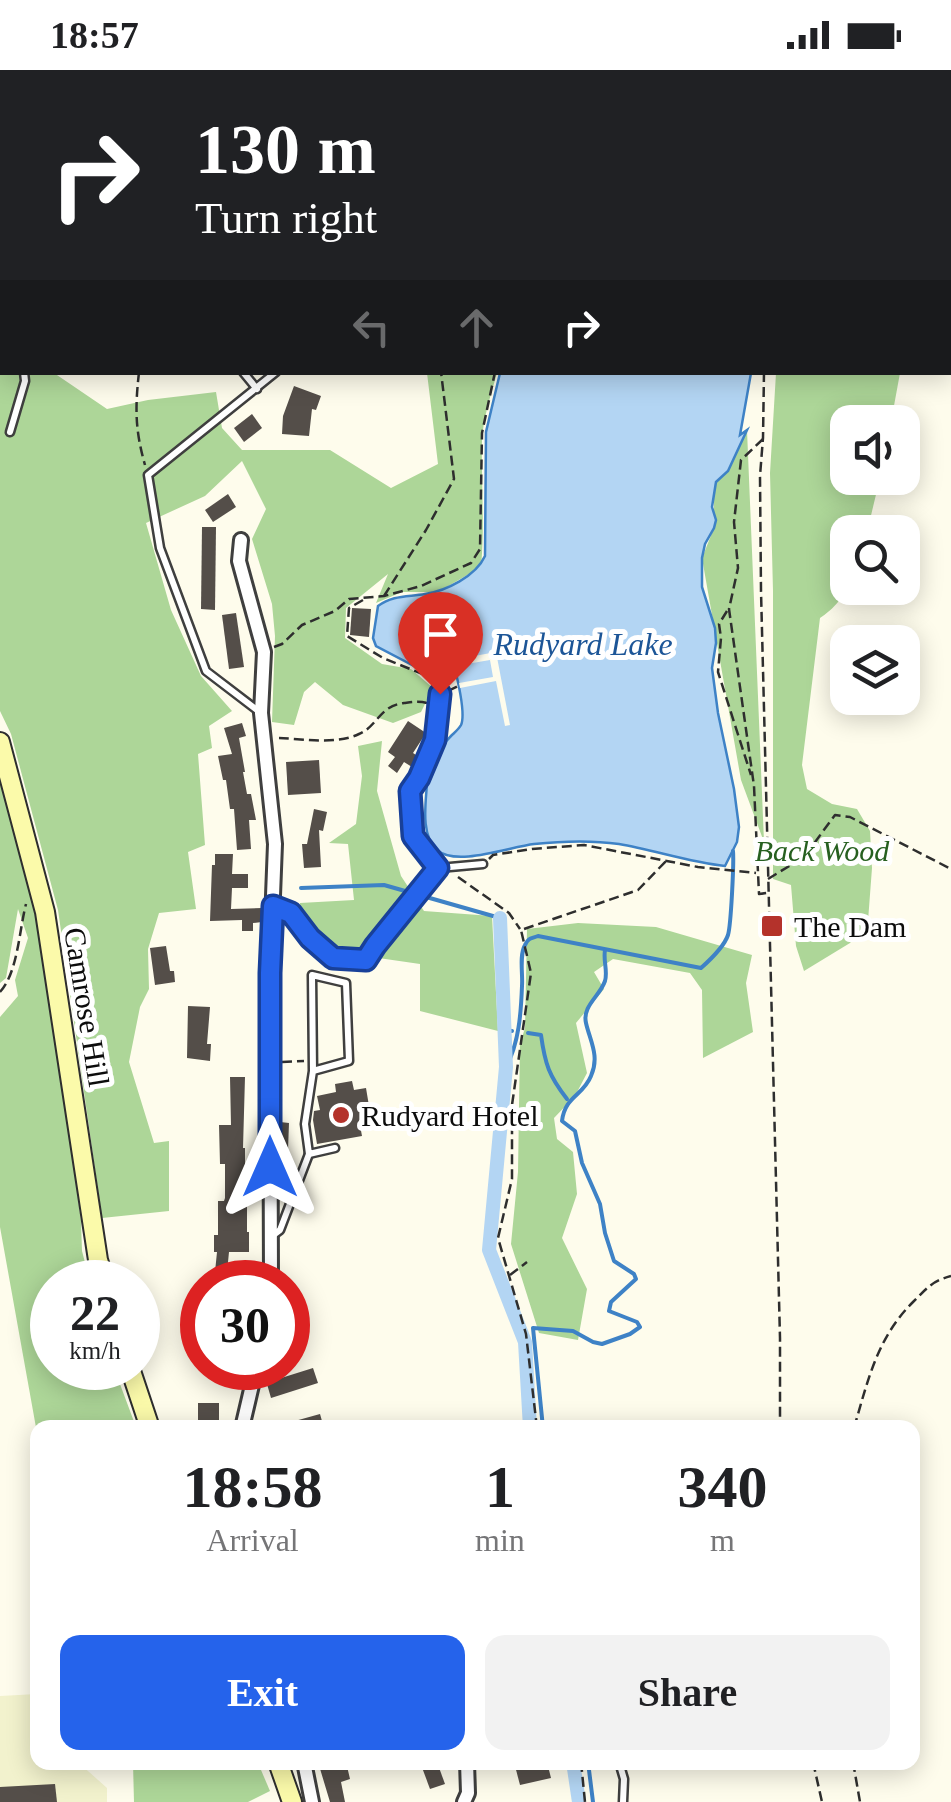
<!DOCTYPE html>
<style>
:root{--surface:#fff;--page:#f2f2f2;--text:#202124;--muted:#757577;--accent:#2563eb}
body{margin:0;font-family:"Times New Roman",serif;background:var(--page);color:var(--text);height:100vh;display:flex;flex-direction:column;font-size:38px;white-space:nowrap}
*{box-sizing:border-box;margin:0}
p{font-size:32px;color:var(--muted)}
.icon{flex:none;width:55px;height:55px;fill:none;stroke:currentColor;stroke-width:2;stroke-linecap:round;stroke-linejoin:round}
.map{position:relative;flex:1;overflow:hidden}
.drawer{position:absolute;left:30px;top:1350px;width:890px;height:350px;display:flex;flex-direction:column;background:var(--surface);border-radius:20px;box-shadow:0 5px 25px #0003}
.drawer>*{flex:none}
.hud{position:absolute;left:0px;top:0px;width:952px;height:305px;box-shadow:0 5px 25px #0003;background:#202124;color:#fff;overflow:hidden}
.fabs{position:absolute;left:830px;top:335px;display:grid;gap:20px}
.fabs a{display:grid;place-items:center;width:90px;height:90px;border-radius:20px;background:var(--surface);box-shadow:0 5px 25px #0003;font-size:50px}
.speed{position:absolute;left:30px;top:1190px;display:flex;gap:20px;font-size:50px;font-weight:700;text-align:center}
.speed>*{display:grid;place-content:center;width:130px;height:130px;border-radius:50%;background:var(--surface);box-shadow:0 5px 25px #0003;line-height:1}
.speed small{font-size:25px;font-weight:400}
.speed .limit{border:15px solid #d22;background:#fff;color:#111}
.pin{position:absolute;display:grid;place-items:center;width:85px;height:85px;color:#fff;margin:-102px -42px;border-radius:50% 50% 50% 0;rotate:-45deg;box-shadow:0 0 10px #0007}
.pin .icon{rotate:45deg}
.me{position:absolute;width:110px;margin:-55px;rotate:0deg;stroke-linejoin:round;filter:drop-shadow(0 0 8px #0008)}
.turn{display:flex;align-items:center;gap:35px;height:210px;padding:0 30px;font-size:45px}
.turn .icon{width:130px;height:130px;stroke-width:2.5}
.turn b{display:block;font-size:70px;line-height:85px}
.lanes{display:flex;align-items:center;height:95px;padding:0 30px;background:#0003;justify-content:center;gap:50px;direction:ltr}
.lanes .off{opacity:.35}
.eta{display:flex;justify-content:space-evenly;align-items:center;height:170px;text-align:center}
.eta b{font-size:60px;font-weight:700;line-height:70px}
.cta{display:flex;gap:20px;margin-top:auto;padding:20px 30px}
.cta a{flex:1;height:115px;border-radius:20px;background:var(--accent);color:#fff;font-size:40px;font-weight:700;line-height:115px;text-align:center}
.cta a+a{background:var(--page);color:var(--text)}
.status{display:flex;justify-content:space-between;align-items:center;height:70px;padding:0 50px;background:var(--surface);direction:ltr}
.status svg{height:28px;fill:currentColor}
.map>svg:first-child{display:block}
</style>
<div class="status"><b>18:57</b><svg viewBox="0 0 49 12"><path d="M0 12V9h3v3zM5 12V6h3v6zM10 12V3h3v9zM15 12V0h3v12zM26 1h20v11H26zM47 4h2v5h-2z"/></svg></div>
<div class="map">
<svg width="951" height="1732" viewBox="0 0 951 1732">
<rect width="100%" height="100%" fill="#fefcec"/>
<polygon fill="#f2f2cd" points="37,1624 38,1692 79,1693 107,1718 107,1732 0,1732 0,1626"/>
<g fill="#add698">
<polygon points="217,0 477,0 476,2 217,2"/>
<path d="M 2,262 L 2,302 L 54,303 L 107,339 L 148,330 L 216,322 L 222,358 L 242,380 L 330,380 L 391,418 L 438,394 L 427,303 L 497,303 C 491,325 483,348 482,371 C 481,413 485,455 481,497 L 438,522 L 402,522 L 376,533 L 388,504 L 346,538 L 345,568 L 382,594 L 411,599 L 433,618 L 421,642 L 393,653 L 343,635 L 315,612 L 304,622 L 294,655 L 272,652 L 275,566 L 272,534 L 252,469 L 266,439 L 242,391 L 205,426 L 146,453 L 171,540 L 201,606 L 232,641 L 209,656 L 212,678 L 198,684 L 205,775 L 188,782 L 196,839 L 159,843 L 148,879 L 149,919 L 140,937 L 129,992 L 154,1073 L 169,1071 L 169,1141 L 102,1148 L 58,840 L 11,664 L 0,641 L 0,263 Z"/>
<path d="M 776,303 L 900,303 L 891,352 L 848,352 L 848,408 L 880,408 L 867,462 L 848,462 C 848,501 856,524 820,548 L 802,695 L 807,719 L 832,734 L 857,739 L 870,761 L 872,798 L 868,851 L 850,873 L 804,901 L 796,876 L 791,815 L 773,809 L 773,521 L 770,403 Z"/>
<polygon points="747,360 764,772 741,710 702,488 714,458 714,423 716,412 728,401"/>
<polygon points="382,671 377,721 401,806 424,841 492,846 498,961 420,941 420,894 344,883 299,844 300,833 354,830 348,774 329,773 356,754 362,706 358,676"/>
<polygon points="0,712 41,844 81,1151 82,1181 90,1212 52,1212 52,1298 114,1298 136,1357 38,1358 37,1363 0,1157 0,947 18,926 15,910 28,868 18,839 6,908 0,913"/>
<polygon points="578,853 656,857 752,885 746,913 753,962 703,988 702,920 690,903 613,889 594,902 604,919 576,953 587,1003 575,1026 554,1048 557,1069 573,1082 577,1124 562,1168 587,1219 578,1270 539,1263 511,1174 518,1102 520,974 525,958 527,859"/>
<polygon points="133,1693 258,1693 270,1721 248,1732 134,1732"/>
</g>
<g fill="#b3d5f3" stroke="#3e82c6" stroke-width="2.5">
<polygon points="478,0 776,0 775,2 478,2"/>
<path d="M 500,303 L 751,303 L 740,365 L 747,360 L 728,401 L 716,412 L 712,437 L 716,450 L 714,458 L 705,474 L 702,488 L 702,517 L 715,558 L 716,573 L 712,598 L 718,643 L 734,719 L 739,757 L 737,772 L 725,796 C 689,792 654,780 619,774 C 590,770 563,771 534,774 C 509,777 456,797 437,780 C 420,765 426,732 427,713 C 429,693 437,680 451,666 C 454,663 459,659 461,655 C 466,644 457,607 454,595 L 416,597 L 376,576 L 373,568 L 378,536 C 393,525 407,527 425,524 C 446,521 476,506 485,486 L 486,362 Z"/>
</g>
<polygon fill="#fefcec" points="496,582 510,655 505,656 496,611 460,618 459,613 493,607 490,590 455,596 453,590"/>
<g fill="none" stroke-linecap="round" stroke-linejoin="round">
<g stroke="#3e82c6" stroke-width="4">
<polyline points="301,818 384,815 500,848"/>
<polyline points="504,960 512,961"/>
<path d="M 528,963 L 541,965 C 545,994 549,1006 567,1029"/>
<path d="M 506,997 C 519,973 521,943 522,916 C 523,904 519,886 525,875 C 529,867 531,869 538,866 L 701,898 C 710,890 724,877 728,865 C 731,855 734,793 733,781"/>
<path d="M 543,1358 L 533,1258 L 573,1261 L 593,1272 L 602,1274 L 630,1264 L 640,1257 L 637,1252 L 609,1241 L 611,1232 L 636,1209 L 634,1204 L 614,1191 L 605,1163 L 600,1134 L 582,1093 L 575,1061 L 562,1051 C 565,1026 583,1026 591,1006 C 600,986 590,971 586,953 C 582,936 600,926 605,911 C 608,901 603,891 605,880"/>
<polyline points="588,1692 593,1732"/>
</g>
<g stroke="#b3d5f3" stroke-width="14">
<polyline points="500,848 506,997 489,1180 525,1272 530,1358"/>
<polyline points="573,1692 579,1732"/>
</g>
</g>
<g fill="#544e49">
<polygon points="294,316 321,326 316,340 312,339 309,366 282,364 283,346"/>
<polygon points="252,344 262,358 244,372 234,358"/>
<polygon points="228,424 236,437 213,452 205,440"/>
<polygon points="202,457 216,457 215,540 201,539"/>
<polygon points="352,538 371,539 369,567 350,565"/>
<polygon points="236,543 244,597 229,599 222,545"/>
<polygon points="408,651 426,663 413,683 419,687 412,697 404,692 397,703 388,696 395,687 388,682"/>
<polygon points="242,653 246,666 239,668 245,702 243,702 247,724 251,724 256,750 249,750 251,779 237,780 234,739 230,739 226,710 223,710 218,686 232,684 224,658"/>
<polygon points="319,690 321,723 288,725 286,692"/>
<polygon points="314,739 327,742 323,761 319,760 321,797 304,798 302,774 307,774"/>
<polygon points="215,784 233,784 232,804 248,804 248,818 232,818 231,839 262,838 262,852 253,853 253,861 242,861 242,850 210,851 212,795 215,795"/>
<polygon points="166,876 170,901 174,901 175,912 155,915 150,878"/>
<polygon points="188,936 210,937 207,974 211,974 210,991 187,988"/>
<polygon points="230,1007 245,1007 243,1078 245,1078 245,1128 247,1128 247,1162 249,1162 249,1182 229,1182 226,1212 214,1212 217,1182 214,1182 214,1165 218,1165 218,1131 224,1131 225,1128 225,1094 220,1094 219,1055 231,1055"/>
<polygon points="352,1011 354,1020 366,1018 371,1048 359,1050 362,1066 317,1074 313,1050 314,1041 320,1040 317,1026 336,1022 335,1014"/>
<polygon points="280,1052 289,1053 287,1106 281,1105"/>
<polygon points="313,1298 318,1313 271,1328 265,1307 276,1304 278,1309"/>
<rect x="198" y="1333" width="21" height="25"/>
<polygon points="320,1344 324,1358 284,1358 284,1354"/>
<polygon points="318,1692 346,1692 350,1709 341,1712 345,1732 330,1732"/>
<polygon points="420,1692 437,1692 445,1714 430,1719"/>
<polygon points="514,1692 547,1692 551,1708 520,1715"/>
<polygon points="55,1714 57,1732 0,1732 0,1717"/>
</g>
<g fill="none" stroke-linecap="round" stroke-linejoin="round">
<defs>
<g id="lane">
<polyline points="243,302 257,319"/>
<polyline points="10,362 25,311 24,302"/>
<polyline points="261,643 206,601 160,478 148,405 276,302"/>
<polyline points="439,798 433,795 413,766 410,721 419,708 435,670 440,624"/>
<polyline points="274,836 291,843 310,867 333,888 366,890 375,875 439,798 483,794"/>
<polyline points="313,1001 349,991 346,913 312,905 313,1001 305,1054 309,1084 335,1078"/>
<polyline points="272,1166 280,1160 309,1084"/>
<polyline points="619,1692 624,1709 623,1732"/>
</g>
<g id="street">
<polyline points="0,114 2,114"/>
<polyline points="241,470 239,491 264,582 261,643 275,774 270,903 271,1212"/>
<polyline points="242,1358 256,1298"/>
<polyline points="304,1692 312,1732"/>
<polyline points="464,1732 468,1723 467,1692"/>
</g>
<g id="secondary">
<polyline points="0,672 45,842 98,1190 105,1212"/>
<polyline points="130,1298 150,1358"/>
<polyline points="278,1692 292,1732"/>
</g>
</defs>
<use href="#lane" stroke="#3f3f3f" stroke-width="11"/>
<use href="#street" stroke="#3f3f3f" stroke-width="18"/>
<use href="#secondary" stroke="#2e2e2e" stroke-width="22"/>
<g stroke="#2e2e2e" stroke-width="2.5" stroke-dasharray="10 5" stroke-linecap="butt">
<polyline points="246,0 246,2"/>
<polyline points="341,2 341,0"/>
<polyline points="796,2 796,0"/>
<path d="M 139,302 C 135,338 135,360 145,395"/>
<polyline points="764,302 763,368 760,406 761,521 780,1268 780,1358"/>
<polyline points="763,369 741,390 734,452 738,498 729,539 754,716 759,824 767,823"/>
<polyline points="384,526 426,460 454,409 441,302"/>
<polyline points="363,530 349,538 347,566 383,588 425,605 436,615"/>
<polyline points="727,541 719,554 721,568 718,602 751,705"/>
<polyline points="274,577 282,574 302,555 335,541 349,529 384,526 421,516 471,493 480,479 482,363 495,302"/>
<polyline points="448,621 460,615"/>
<path d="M 279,668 C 304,669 336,675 359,664 C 378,656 379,636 404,633 C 413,632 419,631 427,633"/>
<polyline points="489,789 493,785 532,779 584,775 698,797 756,803"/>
<polyline points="458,807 509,843 520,859"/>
<polyline points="768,809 804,787 835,745 850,747 951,799"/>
<path d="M 0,922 C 18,902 19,861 26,834"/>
<polyline points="282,992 304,991"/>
<polyline points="510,1205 527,1192"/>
<polyline points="537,1358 526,1264 498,1168 512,1109 512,1035 531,903 521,860 638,820 667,790"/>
<path d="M 854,1358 C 868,1310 877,1268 913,1232 C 927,1218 932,1211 951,1206"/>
<polyline points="581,1692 585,1732"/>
<polyline points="813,1692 822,1732"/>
<polyline points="853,1692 860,1732"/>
</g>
<use href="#lane" stroke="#fff" stroke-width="6"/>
<use href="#street" stroke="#fff" stroke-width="12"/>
<use href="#secondary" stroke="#fbfaaa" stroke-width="18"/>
</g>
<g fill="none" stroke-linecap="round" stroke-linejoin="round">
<defs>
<polyline id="route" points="270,1097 270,903 273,836 291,843 310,868 333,888 366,890 375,876 438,798 413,766 410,721 419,708 435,670 440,624"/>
</defs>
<use href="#route" stroke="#184099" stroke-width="25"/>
<use href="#route" stroke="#2563eb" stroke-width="18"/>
</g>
<g fill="#b4322b" stroke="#fff" stroke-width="4">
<rect x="760" y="844" width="24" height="24" rx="5"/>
<circle cx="341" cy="1045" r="10"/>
</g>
<g text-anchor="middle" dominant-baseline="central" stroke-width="10" stroke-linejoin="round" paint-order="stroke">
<g font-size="30" font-style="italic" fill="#276020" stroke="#fff">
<text x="822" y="780">Back Wood</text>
</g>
<g font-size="30" fill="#0c0c0c" stroke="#fff" text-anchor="start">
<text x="794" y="856">The Dam</text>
<text x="361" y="1045">Rudyard Hotel</text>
</g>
<g font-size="30" fill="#0c0c0c" stroke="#fff">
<text transform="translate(87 937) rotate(81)">Camrose Hill</text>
</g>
<g font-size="32" font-style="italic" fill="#1c5597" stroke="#fff">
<text x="583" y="574">Rudyard Lake</text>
</g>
</g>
</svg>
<div class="fabs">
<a><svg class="icon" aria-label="sound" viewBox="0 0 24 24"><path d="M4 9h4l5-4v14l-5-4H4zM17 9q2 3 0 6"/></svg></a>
<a><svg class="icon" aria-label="search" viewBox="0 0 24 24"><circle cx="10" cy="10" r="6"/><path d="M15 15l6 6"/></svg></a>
<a><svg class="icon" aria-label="layers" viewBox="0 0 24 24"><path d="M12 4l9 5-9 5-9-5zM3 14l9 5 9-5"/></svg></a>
</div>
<div class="speed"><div>22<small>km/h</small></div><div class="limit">30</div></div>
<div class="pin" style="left:440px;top:624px;background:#d93025"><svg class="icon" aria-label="arrive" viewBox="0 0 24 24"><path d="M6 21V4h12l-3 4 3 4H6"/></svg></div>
<svg class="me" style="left:270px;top:1097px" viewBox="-20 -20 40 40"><path d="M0-17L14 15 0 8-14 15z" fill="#2563eb" stroke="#fff" stroke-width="4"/></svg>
<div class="hud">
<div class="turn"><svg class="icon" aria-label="right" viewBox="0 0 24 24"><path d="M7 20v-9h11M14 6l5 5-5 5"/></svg><div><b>130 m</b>Turn right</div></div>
<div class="lanes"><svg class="icon off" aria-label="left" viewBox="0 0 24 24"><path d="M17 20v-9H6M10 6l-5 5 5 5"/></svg><svg class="icon off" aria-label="ahead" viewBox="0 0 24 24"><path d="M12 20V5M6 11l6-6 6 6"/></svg><svg class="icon" aria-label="right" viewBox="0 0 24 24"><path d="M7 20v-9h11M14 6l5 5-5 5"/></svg></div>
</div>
<section class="drawer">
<div class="eta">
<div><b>18:58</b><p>Arrival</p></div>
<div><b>1</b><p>min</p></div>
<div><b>340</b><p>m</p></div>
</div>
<div class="cta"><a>Exit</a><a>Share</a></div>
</section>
</div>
